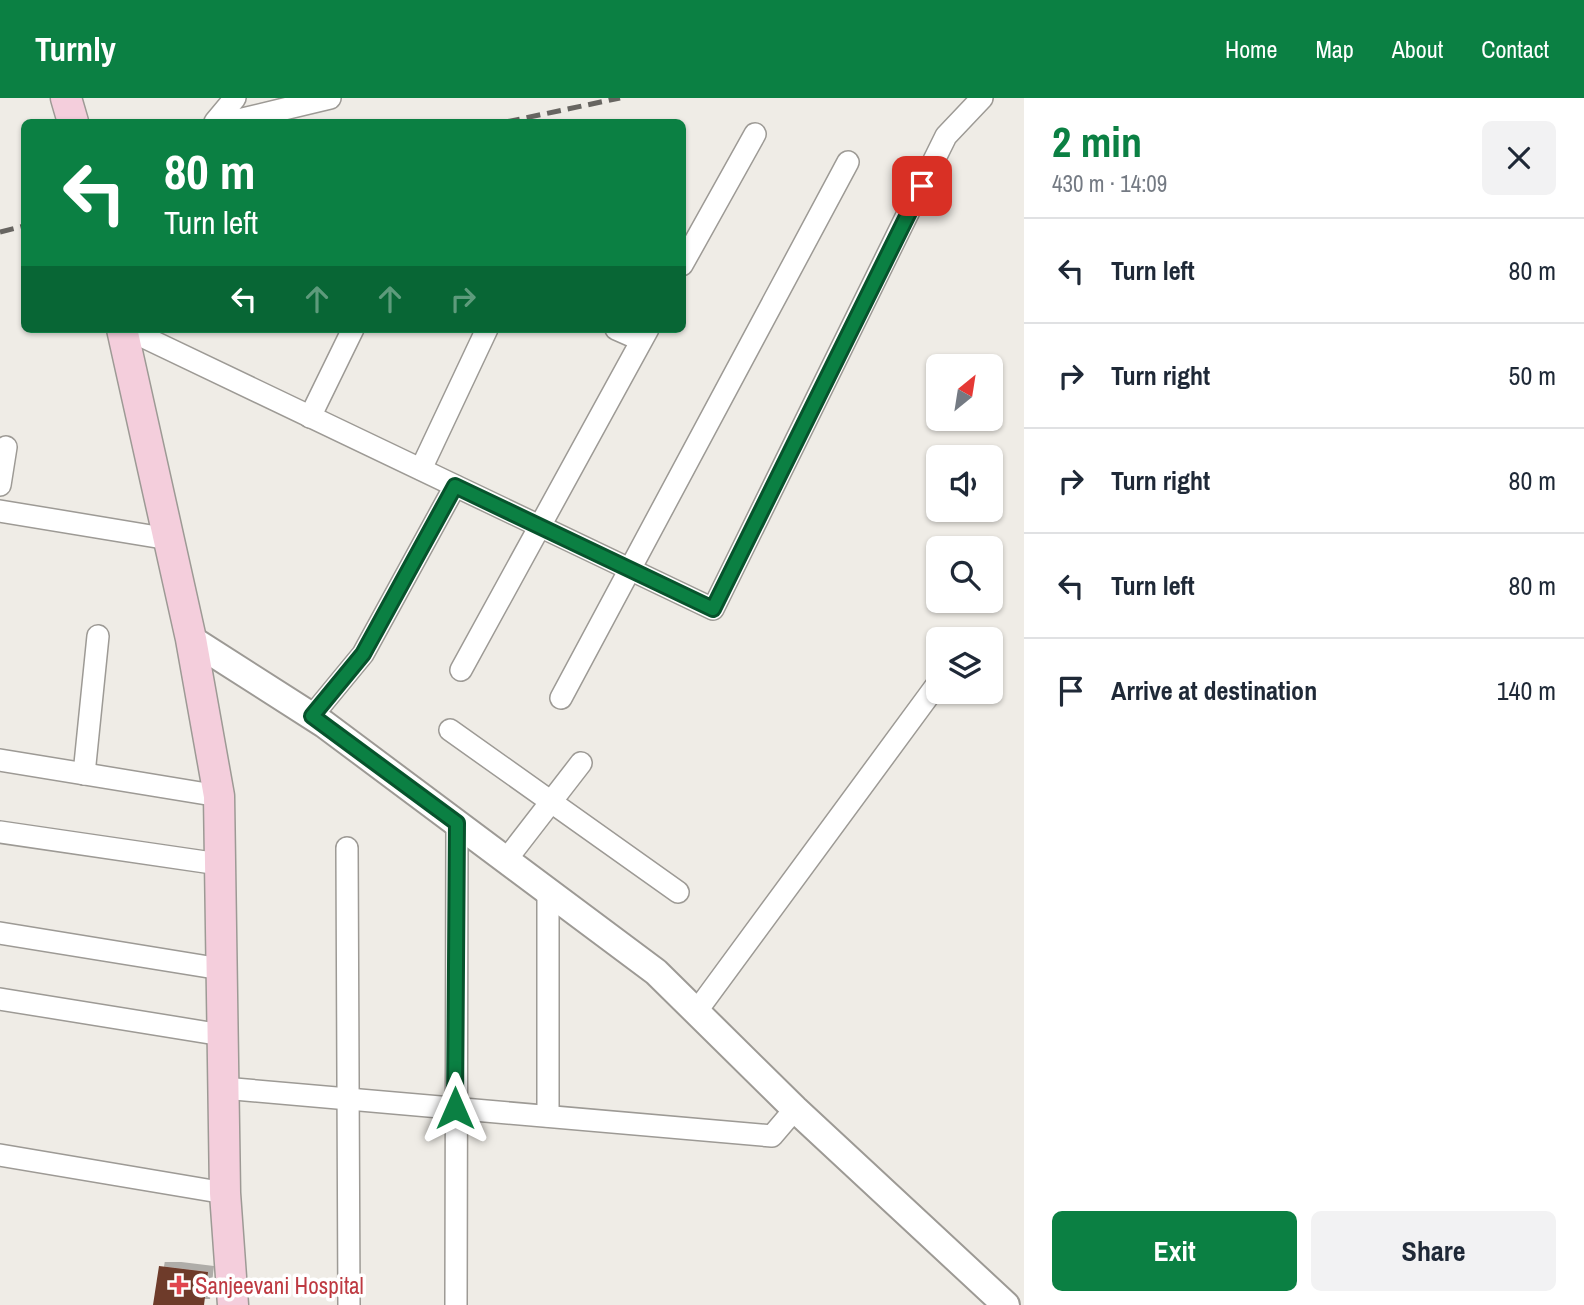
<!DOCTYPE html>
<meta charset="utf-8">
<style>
:root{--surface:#fff;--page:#f2f2f3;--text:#1f2937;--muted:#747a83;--line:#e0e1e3;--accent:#0b8043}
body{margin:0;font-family:"Archivo Narrow",sans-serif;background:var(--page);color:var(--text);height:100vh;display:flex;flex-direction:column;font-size:26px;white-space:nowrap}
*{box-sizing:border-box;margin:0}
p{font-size:23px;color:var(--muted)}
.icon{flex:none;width:38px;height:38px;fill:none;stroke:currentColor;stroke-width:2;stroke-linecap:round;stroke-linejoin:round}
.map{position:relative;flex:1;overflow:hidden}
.side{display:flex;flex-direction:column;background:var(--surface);width:560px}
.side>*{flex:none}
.top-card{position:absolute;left:21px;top:21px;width:665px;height:214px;border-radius:10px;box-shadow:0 2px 5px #0004;background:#0b8043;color:#fff;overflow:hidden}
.needle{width:46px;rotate:30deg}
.controls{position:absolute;left:926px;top:256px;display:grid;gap:14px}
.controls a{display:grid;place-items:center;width:77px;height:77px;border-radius:10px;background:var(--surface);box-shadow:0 2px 5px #0004;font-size:35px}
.pin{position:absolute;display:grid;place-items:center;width:60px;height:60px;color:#fff;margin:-30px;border-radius:14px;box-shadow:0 4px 10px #0006}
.me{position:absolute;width:77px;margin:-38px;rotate:0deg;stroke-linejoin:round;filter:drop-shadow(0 0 5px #0008)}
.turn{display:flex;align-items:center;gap:24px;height:147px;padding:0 28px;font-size:32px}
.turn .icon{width:91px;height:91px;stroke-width:2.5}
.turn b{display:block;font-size:49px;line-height:60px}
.lanes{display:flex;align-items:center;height:66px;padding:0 28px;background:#0003;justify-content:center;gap:35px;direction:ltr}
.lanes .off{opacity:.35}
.round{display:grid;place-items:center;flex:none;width:74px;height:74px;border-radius:10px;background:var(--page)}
.headline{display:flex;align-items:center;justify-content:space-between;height:119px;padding:0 28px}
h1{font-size:42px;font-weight:800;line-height:52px;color:var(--accent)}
.button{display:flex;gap:14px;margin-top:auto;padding:14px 28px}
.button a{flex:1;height:80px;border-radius:10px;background:var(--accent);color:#fff;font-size:28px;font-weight:800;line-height:80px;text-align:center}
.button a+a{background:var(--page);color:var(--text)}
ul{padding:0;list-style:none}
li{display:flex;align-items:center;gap:21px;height:105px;padding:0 28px;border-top:2px solid var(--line)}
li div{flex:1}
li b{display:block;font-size:26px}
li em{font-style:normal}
header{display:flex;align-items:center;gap:42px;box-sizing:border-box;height:98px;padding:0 35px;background:var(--accent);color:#fff}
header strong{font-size:33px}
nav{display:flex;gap:38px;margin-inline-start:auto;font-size:24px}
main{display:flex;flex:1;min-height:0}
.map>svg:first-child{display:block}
</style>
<header>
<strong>Turnly</strong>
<nav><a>Home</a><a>Map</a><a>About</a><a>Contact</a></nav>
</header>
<main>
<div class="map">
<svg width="1024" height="1207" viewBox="0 0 1024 1207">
<defs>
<filter id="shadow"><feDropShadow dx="6" dy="-6" stdDeviation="0" flood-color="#0004"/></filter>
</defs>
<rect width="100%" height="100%" fill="#efece6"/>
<polygon fill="#6e3a2a" filter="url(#shadow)" points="159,1168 208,1174 204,1207 153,1207"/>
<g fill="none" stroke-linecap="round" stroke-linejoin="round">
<defs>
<g id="minor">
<polyline points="215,24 235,0"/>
<polyline points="230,24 330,0"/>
<polyline points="682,167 755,36"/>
<polyline points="127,231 713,511 946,38 982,0"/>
<polyline points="616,231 641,242"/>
<polyline points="310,319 353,231"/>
<polyline points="421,371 487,231"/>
<polyline points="0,387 6,349"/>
<polyline points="0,413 169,441"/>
<polyline points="461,572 648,231"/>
<polyline points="561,600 848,64"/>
<polyline points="312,618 363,556 455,388"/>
<polyline points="450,632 678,794"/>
<polyline points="0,662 219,698"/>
<polyline points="84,676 98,538"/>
<polyline points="0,734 219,766"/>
<polyline points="347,750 349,1207"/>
<polyline points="506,762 581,665"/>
<polyline points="548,794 548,1018"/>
<polyline points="0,835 221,871"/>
<polyline points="0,901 222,937"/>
<polyline points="696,914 938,585"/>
<polyline points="223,990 772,1038 795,1011"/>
<polyline points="0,1057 225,1095"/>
<polyline points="456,1207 457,725"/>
</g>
<polyline id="tertiary" points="191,541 324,626 656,874 795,1011 1006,1207"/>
<g id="secondary">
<polyline points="66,0 73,24"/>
<polyline points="122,231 191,541 219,698 225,1095 233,1207"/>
</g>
</defs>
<use href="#minor" stroke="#9d9a95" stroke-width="24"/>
<use href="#tertiary" stroke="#9d9a95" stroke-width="30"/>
<use href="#secondary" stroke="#9d9a95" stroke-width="33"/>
<use href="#minor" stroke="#fff" stroke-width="21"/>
<use href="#tertiary" stroke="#fff" stroke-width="26"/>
<use href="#secondary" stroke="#f4cedc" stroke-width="30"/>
<g stroke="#676561" stroke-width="5" stroke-dasharray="14 7" stroke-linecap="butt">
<polyline points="506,24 620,0"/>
<polyline points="0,134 24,128"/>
</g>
</g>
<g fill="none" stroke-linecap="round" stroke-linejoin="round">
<defs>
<polyline id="route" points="455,1010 457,725 312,618 363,556 455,388 713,511 922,88"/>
</defs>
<use href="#route" stroke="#07532c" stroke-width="18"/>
<use href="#route" stroke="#0b8043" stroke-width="12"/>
</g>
<path fill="#e0444e" stroke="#fff" stroke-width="2.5" d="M175.5 1176.5h7v7h7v7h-7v7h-7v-7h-7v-7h7z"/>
<g text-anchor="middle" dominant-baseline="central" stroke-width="7" stroke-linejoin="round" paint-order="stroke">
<g font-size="23" fill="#be3a42" stroke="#fff" text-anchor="start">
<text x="195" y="1187">Sanjeevani Hospital</text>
</g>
</g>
</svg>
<div class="controls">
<a><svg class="needle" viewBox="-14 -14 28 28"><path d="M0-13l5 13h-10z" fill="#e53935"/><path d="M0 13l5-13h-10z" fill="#747a83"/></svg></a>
<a><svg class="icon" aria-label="sound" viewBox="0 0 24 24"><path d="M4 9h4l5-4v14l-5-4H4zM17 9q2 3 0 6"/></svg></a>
<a><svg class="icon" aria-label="search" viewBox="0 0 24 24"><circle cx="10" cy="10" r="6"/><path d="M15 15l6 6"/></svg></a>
<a><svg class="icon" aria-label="layers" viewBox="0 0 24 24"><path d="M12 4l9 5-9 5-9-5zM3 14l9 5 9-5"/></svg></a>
</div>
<div class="pin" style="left:922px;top:88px;background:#d93025"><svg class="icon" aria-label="arrive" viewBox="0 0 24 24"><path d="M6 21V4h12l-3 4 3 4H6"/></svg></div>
<svg class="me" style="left:455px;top:1010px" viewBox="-20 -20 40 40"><path d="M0-17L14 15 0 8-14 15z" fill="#0b8043" stroke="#fff" stroke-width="4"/></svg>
<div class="top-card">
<div class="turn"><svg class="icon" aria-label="left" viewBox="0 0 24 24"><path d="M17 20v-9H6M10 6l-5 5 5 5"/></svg><div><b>80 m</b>Turn left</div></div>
<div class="lanes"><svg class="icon" aria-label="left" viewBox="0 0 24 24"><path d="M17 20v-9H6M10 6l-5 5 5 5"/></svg><svg class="icon off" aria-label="ahead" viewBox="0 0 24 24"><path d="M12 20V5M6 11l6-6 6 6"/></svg><svg class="icon off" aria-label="ahead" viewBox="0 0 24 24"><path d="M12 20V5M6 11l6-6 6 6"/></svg><svg class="icon off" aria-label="right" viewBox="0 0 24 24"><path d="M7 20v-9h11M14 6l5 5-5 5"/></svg></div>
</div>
</div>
<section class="side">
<div class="headline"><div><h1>2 min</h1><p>430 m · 14:09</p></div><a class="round"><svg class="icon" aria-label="close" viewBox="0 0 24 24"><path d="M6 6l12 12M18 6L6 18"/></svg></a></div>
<ul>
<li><svg class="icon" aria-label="left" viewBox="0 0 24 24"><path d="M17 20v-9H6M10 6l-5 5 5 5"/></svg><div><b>Turn left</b></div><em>80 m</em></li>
<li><svg class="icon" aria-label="right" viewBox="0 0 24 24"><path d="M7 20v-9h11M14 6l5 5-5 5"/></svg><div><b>Turn right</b></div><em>50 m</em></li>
<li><svg class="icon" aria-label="right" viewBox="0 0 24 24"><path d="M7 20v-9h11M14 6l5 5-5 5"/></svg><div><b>Turn right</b></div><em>80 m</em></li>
<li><svg class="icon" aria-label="left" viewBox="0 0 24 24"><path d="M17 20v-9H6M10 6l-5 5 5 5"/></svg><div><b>Turn left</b></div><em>80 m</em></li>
<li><svg class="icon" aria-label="arrive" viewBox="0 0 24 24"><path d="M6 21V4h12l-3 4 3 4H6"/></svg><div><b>Arrive at destination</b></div><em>140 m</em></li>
</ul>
<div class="button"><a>Exit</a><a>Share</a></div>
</section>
</main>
